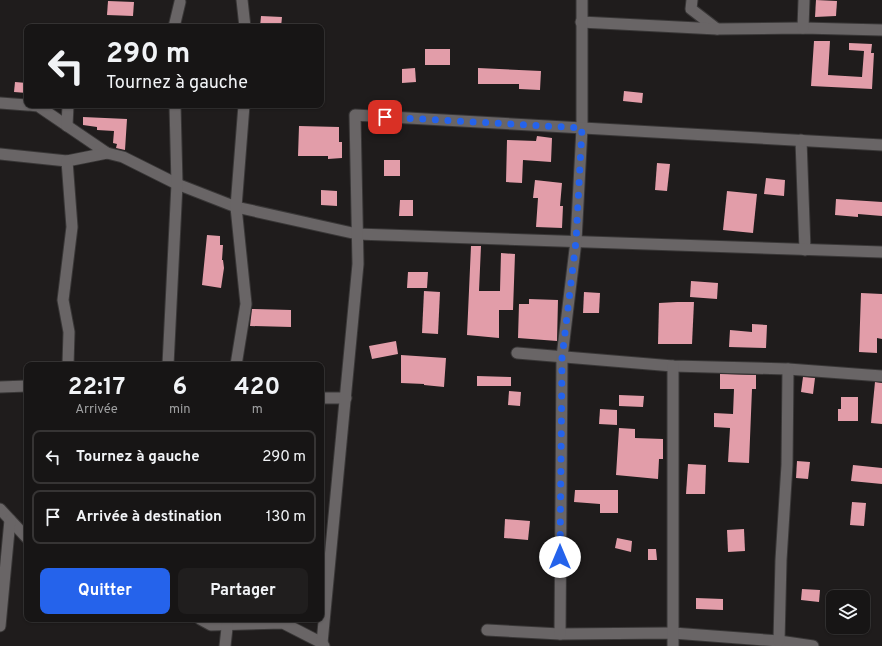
<!DOCTYPE html>
<html lang="fr">
<meta charset="utf-8">
<style>
:root{--surface:#171515;--page:#201e1e;--text:#f1f3f6;--muted:#9e9fa0;--line:#363434;--accent:#2563eb}
body{margin:0;font-family:Overpass,sans-serif;background:var(--page);color:var(--text);height:100vh;display:flex;flex-direction:column;font-size:15px;white-space:nowrap}
*{box-sizing:border-box;margin:0}
p{font-size:13px;color:var(--muted)}
.icon{flex:none;width:22px;height:22px;fill:none;stroke:currentColor;stroke-width:2;stroke-linecap:round;stroke-linejoin:round}
.map{position:relative;flex:1;overflow:hidden}
.side{position:absolute;left:24px;top:362px;width:300px;height:260px;display:flex;flex-direction:column;background:var(--surface);border-radius:8px;box-shadow:0 1px 3px #0004,0 0 0 1px var(--line)}
.side>*{flex:none}
.banner{position:absolute;left:24px;top:24px;width:300px;height:84px;border-radius:8px;box-shadow:0 1px 3px #0004,0 0 0 1px var(--line);background:#171515;color:var(--text);overflow:hidden}
.fabs{position:absolute;left:826px;top:590px;display:grid;gap:8px}
.fabs a{display:grid;place-items:center;width:44px;height:44px;border-radius:8px;background:var(--surface);box-shadow:0 1px 3px #0004,0 0 0 1px var(--line);font-size:20px}
.pin{position:absolute;display:grid;place-items:center;width:34px;height:34px;color:#fff;margin:-17px;border-radius:8px;box-shadow:0 2px 6px #0006}
.me{position:absolute;width:44px;margin:-22px;rotate:0deg;stroke-linejoin:round;filter:drop-shadow(0 0 3px #0008)}
.turn{display:flex;align-items:center;gap:14px;height:84px;padding:0 16px;font-size:18px}
.turn .icon{width:52px;height:52px;stroke-width:2.5}
.turn b{display:block;font-size:28px;line-height:34px}
.eta{display:flex;justify-content:space-evenly;align-items:center;height:68px;text-align:center}
.eta b{font-size:24px;font-weight:700;line-height:28px}
.primary-button{display:flex;gap:8px;margin-top:auto;padding:8px 16px}
.primary-button a{flex:1;height:46px;border-radius:8px;background:var(--accent);color:#fff;font-size:16px;font-weight:700;line-height:46px;text-align:center}
.primary-button a+a{background:var(--page);color:var(--text)}
ul{padding:0;list-style:none}
li{display:flex;align-items:center;gap:12px;height:54px;margin:0 8px 6px;padding:0 8px;border:2px solid var(--line);border-radius:8px}
li div{flex:1}
li b{display:block;font-size:15px}
li em{font-style:normal}
.map>svg:first-child{display:block}
</style>
<div class="map">
<svg width="882" height="646" viewBox="0 0 882 646">
<rect width="100%" height="100%" fill="#1f1c1c"/>
<g fill="#e29da9">
<polygon points="816,0 837,1 836,16 815,17"/>
<polygon points="108,1 134,2 133,16 107,15"/>
<polygon points="261,16 282,17 281,27 260,27"/>
<polygon points="814,41 830,41 828,75 862,77 864,51 849,50 849,43 872,44 871,53 874,53 872,89 811,86"/>
<rect x="425" y="49" width="25" height="16"/>
<polygon points="415,68 416,82 402,83 402,69"/>
<polygon points="478,68 541,71 540,90 519,89 519,84 478,84"/>
<polygon points="15,82 27,83 27,93 14,92"/>
<polygon points="624,91 643,93 642,103 623,101"/>
<polygon points="83,117 127,119 125,150 116,148 117,144 113,143 114,131 97,130 97,127 83,125"/>
<polygon points="299,126 339,127 339,142 342,142 342,158 328,159 328,156 298,156"/>
<polygon points="537,136 552,138 551,162 523,160 522,183 506,182 507,140 536,141"/>
<rect x="384" y="160" width="16" height="16"/>
<polygon points="657,163 670,164 667,191 655,190"/>
<polygon points="766,178 785,180 784,196 764,194"/>
<polygon points="535,180 562,183 560,206 563,206 562,228 536,227 538,198 533,198"/>
<polygon points="321,190 337,191 337,206 321,205"/>
<polygon points="727,191 757,194 753,233 723,230"/>
<polygon points="836,199 882,202 882,216 858,214 858,217 835,215"/>
<polygon points="400,200 413,200 413,216 399,216"/>
<polygon points="207,235 220,236 220,245 223,245 222,260 223,260 224,268 221,288 202,285"/>
<polygon points="471,246 481,246 479,291 500,291 501,253 515,254 513,310 499,310 499,338 467,335"/>
<polygon points="408,272 428,272 427,288 407,288"/>
<polygon points="691,281 718,283 717,299 690,297"/>
<polygon points="424,291 440,292 438,334 422,333"/>
<polygon points="584,292 600,293 599,313 583,313"/>
<polygon points="861,293 882,294 882,339 877,338 877,353 859,352"/>
<polygon points="529,299 558,300 557,341 518,338 519,304 529,304"/>
<polygon points="677,302 694,302 692,344 658,344 659,303"/>
<polygon points="252,309 291,310 291,327 250,326"/>
<polygon points="752,324 767,325 766,348 729,347 730,330 752,332"/>
<polygon points="396,341 398,354 372,359 369,346"/>
<polygon points="401,355 446,358 444,387 424,385 424,384 401,383"/>
<polygon points="720,374 756,375 756,389 752,389 749,463 728,462 730,428 714,427 714,413 733,414 734,389 720,389"/>
<polygon points="477,376 511,377 511,386 477,386"/>
<polygon points="803,377 815,378 813,394 801,392"/>
<polygon points="875,382 882,383 882,424 871,423"/>
<polygon points="509,391 521,392 520,406 508,405"/>
<polygon points="619,395 644,396 643,407 619,406"/>
<polygon points="841,397 858,397 858,421 838,421 838,409 841,409"/>
<polygon points="600,409 617,410 617,425 599,424"/>
<polygon points="619,428 635,429 635,438 663,439 663,459 659,459 658,479 616,475"/>
<polygon points="797,461 810,462 808,479 796,478"/>
<polygon points="688,464 706,465 705,494 686,494"/>
<polygon points="853,465 882,468 882,484 851,481"/>
<polygon points="575,490 618,490 618,513 600,513 600,504 574,502"/>
<polygon points="852,502 866,503 864,526 850,525"/>
<polygon points="505,519 530,521 528,540 504,538"/>
<polygon points="744,529 745,551 728,552 727,530"/>
<polygon points="617,538 632,541 631,552 615,548"/>
<polygon points="648,549 656,549 657,560 648,560"/>
<polygon points="802,589 820,590 819,602 801,600"/>
<polygon points="696,598 723,599 723,610 696,609"/>
</g>
<g fill="none" stroke-linecap="round" stroke-linejoin="round">
<defs>
<g id="minor">
<polyline points="242,0 245,27"/>
<polyline points="692,0 691,9 717,29"/>
<polyline points="581,22 717,29 803,28 882,30"/>
<polyline points="174,27 180,2"/>
<polyline points="803,28 804,0"/>
<polyline points="0,103 27,105"/>
<polyline points="29,105 38,106 107,153"/>
<polyline points="67,126 68,105"/>
<polyline points="801,140 805,250"/>
<polyline points="0,154 67,161 107,153 123,157 177,184 236,207 357,234 882,252"/>
<polyline points="67,161 72,227 63,300 69,332 68,365"/>
<polyline points="517,353 673,366 788,369 882,376"/>
<polyline points="168,365 177,184 175,105"/>
<polyline points="236,365 246,304 236,207 244,105"/>
<polyline points="0,387 27,386"/>
<polyline points="321,398 346,398"/>
<polyline points="0,509 27,538"/>
<polyline points="200,619 211,625 283,623 322,643 324,646"/>
<polyline points="0,626 10,520"/>
<polyline points="487,630 560,634 673,633 779,641 813,646"/>
<polyline points="560,634 562,357 576,241 582,128 582,0"/>
<polyline points="779,641 781,560 787,465 788,369"/>
<polyline points="322,643 358,264 355,115 882,145"/>
<polyline points="225,646 228,619"/>
<polyline points="673,646 673,366"/>
</g>
</defs>
<use href="#minor" stroke="#393737" stroke-width="13"/>
<use href="#minor" stroke="#696566" stroke-width="11"/>
</g>
<g fill="none" stroke-linecap="round" stroke-linejoin="round">
<polyline stroke="#2563eb" stroke-width="7" stroke-dasharray="0 12.6" points="385,117 582,128 576,241 562,358 560,557"/>
</g>
</svg>
<div class="fabs">
<a><svg class="icon" aria-label="layers" viewBox="0 0 24 24"><path d="M12 4l9 5-9 5-9-5zM3 14l9 5 9-5"/></svg></a>
</div>
<div class="pin" style="left:385px;top:117px;background:#d93025"><svg class="icon" aria-label="arrive" viewBox="0 0 24 24"><path d="M6 21V4h12l-3 4 3 4H6"/></svg></div>
<svg class="me" style="left:560px;top:557px" viewBox="-20 -20 40 40"><circle r="19" fill="#fff"/><path d="M0-13L10 11 0 6-10 11z" fill="#2563eb"/></svg>
<div class="banner">
<div class="turn"><svg class="icon" aria-label="left" viewBox="0 0 24 24"><path d="M17 20v-9H6M10 6l-5 5 5 5"/></svg><div><b>290 m</b>Tournez à gauche</div></div>
</div>
<section class="side">
<div class="eta">
<div><b>22:17</b><p>Arrivée</p></div>
<div><b>6</b><p>min</p></div>
<div><b>420</b><p>m</p></div>
</div>
<ul>
<li><svg class="icon" aria-label="left" viewBox="0 0 24 24"><path d="M17 20v-9H6M10 6l-5 5 5 5"/></svg><div><b>Tournez à gauche</b></div><em>290 m</em></li>
<li><svg class="icon" aria-label="arrive" viewBox="0 0 24 24"><path d="M6 21V4h12l-3 4 3 4H6"/></svg><div><b>Arrivée à destination</b></div><em>130 m</em></li>
</ul>
<div class="primary-button"><a>Quitter</a><a>Partager</a></div>
</section>
</div>
